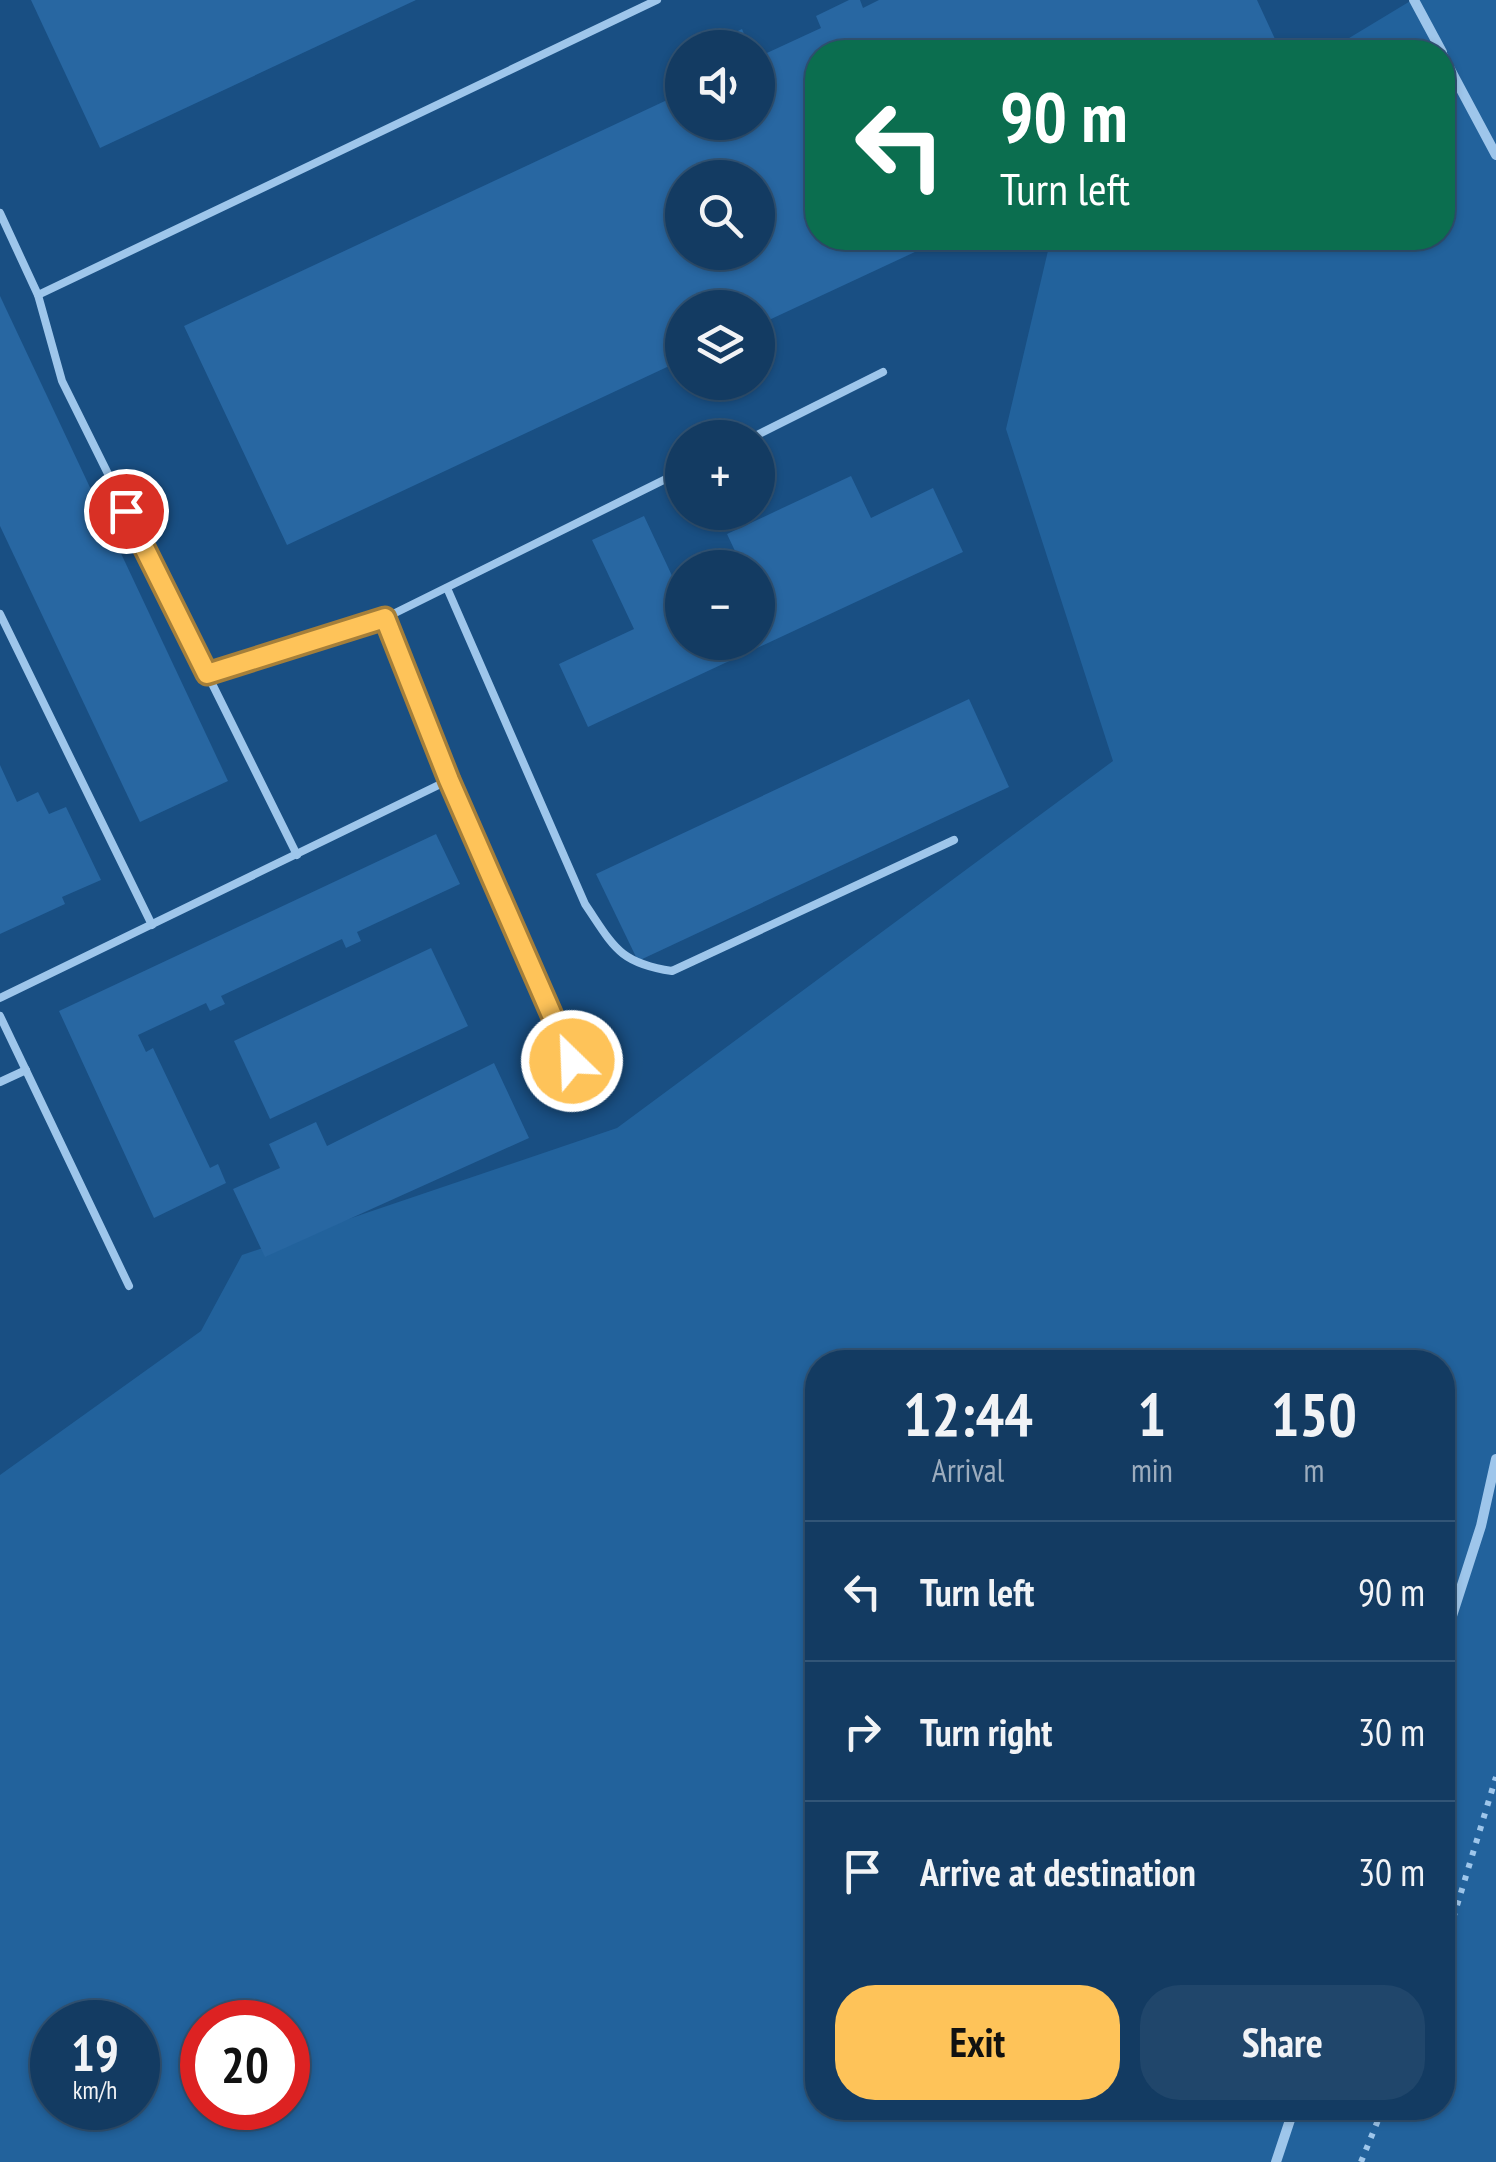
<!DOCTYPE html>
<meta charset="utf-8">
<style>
:root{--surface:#133b62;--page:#20466b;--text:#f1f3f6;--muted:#9dadbe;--line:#325577;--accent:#fec359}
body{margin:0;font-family:"PT Sans Narrow",sans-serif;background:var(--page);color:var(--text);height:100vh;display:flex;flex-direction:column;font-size:38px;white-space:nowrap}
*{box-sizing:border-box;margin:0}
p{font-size:32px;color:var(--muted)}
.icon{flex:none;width:55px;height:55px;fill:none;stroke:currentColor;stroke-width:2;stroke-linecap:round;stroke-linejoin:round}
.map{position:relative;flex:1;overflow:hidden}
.panel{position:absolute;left:805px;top:1350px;width:650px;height:770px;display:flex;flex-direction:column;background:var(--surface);border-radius:40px;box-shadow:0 2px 8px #0004,0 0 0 2px var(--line)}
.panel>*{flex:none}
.top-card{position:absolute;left:805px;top:40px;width:650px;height:210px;border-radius:40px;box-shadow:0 2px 8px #0004,0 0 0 2px var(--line);background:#0b6e4f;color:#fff;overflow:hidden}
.controls{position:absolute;left:665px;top:30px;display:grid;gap:20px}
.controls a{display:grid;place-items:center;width:110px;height:110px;border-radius:50%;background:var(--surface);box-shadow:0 2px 8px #0004,0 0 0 2px var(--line);font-size:50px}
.speed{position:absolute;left:30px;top:2000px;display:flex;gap:20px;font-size:50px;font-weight:700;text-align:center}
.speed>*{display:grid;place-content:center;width:130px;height:130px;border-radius:50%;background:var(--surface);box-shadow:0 2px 8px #0004,0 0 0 2px var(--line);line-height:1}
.speed small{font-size:25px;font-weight:400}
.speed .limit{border:15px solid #d22;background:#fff;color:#111}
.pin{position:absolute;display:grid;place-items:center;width:85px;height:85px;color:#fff;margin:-42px;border:5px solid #fff;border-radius:50%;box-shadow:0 2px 10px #0007}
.me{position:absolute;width:110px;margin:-55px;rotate:336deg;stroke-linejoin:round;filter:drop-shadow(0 0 8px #0008)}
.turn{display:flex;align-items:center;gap:35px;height:210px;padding:0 30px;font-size:45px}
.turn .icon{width:130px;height:130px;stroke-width:2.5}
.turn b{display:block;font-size:70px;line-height:85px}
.eta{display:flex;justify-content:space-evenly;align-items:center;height:170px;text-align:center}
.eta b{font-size:60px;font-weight:800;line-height:70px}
.primary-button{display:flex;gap:20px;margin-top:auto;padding:20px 30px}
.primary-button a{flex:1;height:115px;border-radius:40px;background:var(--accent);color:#111;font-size:40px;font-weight:800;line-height:115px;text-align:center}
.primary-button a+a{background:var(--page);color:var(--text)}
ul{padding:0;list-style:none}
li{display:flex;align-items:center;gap:30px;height:140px;padding:0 30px;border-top:2px solid var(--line)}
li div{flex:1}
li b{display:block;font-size:38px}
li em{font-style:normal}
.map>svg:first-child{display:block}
</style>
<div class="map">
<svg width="1496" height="2162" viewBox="0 0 1496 2162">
<rect width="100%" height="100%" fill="#194f83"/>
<path fill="#22629c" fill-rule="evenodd" d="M 1412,0 L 1496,0 L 1496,2162 L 0,2162 L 0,1475 L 201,1331 L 242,1255 L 617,1128 L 1113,761 L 1006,429 L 1051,238 L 1442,238 L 1442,52 L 1326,52 ZM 818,1362 L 1442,1362 L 1442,2108 L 818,2108 ZM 52,2022 L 138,2022 L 138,2108 L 52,2108 ZM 202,2022 L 288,2022 L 288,2108 L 202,2108 Z"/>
<g fill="#2867a2" fill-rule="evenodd">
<polygon points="31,0 416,0 100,148"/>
<path d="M 849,0 L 860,0 L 863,8 L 879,0 L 1257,0 L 1281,52 L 818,52 L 818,238 L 945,238 L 758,325 L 758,308 L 682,308 L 682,360 L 287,545 L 184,326 L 682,93 L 682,122 L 758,122 L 758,57 L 821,28 L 816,16 ZM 682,178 L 758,178 L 758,252 L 682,252 Z"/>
<polygon points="742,29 750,48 703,48"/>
<polygon points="0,296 228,781 140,822 0,526"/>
<polygon points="851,476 871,518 933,488 963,552 588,727 559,664 634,629 592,540 644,516 682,597 682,642 758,642 758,568 743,568 727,534"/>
<polygon points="969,699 1009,787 638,961 596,874"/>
<polygon points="0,765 17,802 38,792 49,814 66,807 101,880 62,897 65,904 0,934"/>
<polygon points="436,834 460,884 357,932 361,941 346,948 342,939 221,996 225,1004 210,1011 206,1003 138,1035 146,1052 153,1048 210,1168 218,1164 226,1183 154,1218 59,1011"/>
<polygon points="431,948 468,1026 270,1119 234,1041"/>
<polygon points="494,1063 529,1138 265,1257 233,1189 280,1168 269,1144 316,1122 327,1146"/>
</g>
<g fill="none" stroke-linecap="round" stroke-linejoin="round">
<g stroke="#9ec6eb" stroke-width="6" stroke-dasharray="5 8" stroke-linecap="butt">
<polyline points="1442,1955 1496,1777"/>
<polyline points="1361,2162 1383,2108"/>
</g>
<g stroke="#9ec6eb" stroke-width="8">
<polyline points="0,213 38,295 62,381 297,855"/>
<polyline points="38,295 657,0"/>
<polyline points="751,438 883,372"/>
<path d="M 447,588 L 585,904 C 614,947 619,963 672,971 L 954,840"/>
<polyline points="0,614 152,925"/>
<polyline points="385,618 449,780 572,1061"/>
<polyline points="207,674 385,618 682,471"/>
<polyline points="0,998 449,780"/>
<polyline points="0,1016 129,1286"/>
<polyline points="0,1082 26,1070"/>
</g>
<g stroke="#9ec6eb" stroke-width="10">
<polyline points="1414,0 1442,52"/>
<polyline points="1442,54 1496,155"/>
<polyline points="1442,1647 1481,1526 1496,1459"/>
<polyline points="1276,2162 1294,2108"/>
</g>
</g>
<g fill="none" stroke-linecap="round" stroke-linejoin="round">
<defs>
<polyline id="route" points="126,511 207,674 385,618 449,780 572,1061"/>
</defs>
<use href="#route" stroke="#a57f3a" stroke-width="25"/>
<use href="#route" stroke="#fec359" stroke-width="18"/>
</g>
</svg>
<div class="controls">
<a><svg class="icon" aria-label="sound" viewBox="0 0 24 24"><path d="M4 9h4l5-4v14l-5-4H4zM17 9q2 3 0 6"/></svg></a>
<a><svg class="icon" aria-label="search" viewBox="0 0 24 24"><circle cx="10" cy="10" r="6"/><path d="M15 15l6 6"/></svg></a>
<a><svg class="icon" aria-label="layers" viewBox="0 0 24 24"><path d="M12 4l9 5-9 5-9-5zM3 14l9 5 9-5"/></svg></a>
<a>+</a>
<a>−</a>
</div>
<div class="speed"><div>19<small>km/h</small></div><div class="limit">20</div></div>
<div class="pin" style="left:126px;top:511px;background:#d93025"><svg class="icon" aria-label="arrive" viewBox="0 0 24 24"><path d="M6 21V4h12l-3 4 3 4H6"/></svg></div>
<svg class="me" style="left:572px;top:1061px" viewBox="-20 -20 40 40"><circle r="17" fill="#fec359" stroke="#fff" stroke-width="3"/><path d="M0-11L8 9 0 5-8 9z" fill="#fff"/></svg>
<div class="top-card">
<div class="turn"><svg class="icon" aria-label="left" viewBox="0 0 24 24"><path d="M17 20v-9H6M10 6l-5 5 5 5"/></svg><div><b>90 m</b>Turn left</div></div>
</div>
<section class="panel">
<div class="eta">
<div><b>12:44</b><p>Arrival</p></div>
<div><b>1</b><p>min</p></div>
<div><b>150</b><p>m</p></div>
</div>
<ul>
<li><svg class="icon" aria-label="left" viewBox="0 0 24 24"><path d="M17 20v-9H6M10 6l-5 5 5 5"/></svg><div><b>Turn left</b></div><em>90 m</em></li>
<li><svg class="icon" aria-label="right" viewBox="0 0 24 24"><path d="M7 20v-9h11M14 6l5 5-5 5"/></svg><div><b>Turn right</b></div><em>30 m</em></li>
<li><svg class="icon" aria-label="arrive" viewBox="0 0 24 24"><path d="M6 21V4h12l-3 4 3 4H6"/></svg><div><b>Arrive at destination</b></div><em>30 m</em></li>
</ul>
<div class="primary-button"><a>Exit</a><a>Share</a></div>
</section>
</div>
